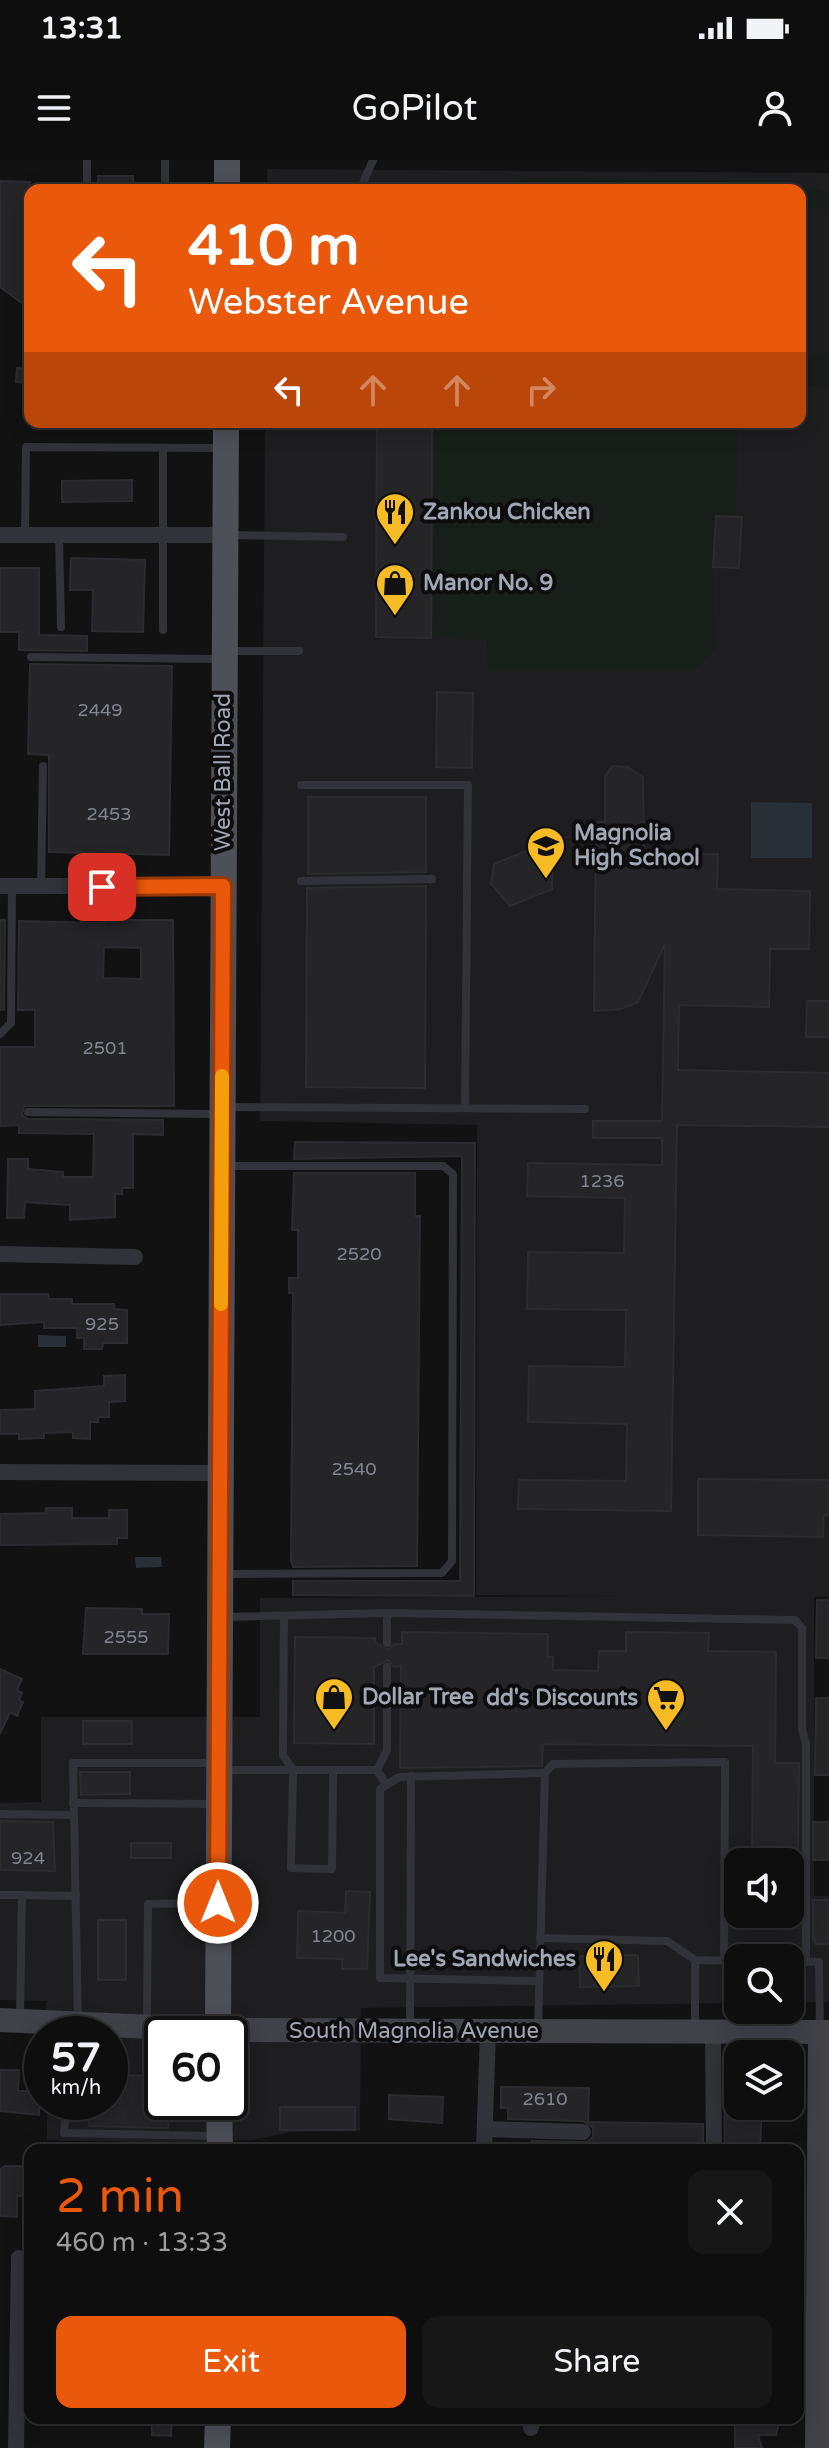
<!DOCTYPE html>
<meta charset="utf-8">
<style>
:root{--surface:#0e0e0e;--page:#171717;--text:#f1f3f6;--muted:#9b9c9e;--line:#2e2e2e;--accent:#ea580c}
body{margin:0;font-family:"Varela Round",sans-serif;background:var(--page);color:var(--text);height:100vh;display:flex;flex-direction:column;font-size:30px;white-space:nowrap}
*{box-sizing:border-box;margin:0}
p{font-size:26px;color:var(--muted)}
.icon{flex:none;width:44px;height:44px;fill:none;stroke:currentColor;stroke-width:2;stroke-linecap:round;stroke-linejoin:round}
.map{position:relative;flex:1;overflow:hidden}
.drawer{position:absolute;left:24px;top:1984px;width:780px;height:280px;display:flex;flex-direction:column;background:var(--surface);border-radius:16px;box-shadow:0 4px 20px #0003,0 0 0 2px var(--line)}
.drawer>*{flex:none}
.top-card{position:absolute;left:24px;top:24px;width:782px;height:244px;border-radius:16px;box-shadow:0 4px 20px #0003,0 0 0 2px var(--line);background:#ea580c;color:#fff;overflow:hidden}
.controls{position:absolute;left:724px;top:1688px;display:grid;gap:16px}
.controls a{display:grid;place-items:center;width:80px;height:80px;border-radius:16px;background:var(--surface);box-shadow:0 4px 20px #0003,0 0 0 2px var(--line);font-size:40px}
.speed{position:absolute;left:24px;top:1856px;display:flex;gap:16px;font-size:40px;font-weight:700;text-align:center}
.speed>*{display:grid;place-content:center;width:104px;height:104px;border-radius:50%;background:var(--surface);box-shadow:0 4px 20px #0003,0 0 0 2px var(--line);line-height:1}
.speed small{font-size:20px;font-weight:400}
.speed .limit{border:4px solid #111;border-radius:12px;background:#fff;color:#111}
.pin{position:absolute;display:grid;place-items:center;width:68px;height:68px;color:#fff;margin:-34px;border-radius:16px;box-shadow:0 4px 12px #0006}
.me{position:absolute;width:88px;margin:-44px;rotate:0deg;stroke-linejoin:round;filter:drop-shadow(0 0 6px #0008)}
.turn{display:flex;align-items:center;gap:28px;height:168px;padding:0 32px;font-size:36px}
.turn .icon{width:104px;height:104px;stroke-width:2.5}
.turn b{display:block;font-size:56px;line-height:68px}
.lanes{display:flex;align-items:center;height:76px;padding:0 32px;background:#0003;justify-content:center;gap:40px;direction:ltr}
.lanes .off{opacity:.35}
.round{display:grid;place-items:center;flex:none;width:84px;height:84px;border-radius:16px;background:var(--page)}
.overview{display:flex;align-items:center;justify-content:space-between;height:136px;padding:0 32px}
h1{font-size:48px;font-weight:600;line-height:60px;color:var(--accent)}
.button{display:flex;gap:16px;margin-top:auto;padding:16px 32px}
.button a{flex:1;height:92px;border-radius:16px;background:var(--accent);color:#fff;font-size:32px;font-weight:600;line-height:92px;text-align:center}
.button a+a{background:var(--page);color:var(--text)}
.status{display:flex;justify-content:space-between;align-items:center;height:56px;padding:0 40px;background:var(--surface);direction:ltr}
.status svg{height:22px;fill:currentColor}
header{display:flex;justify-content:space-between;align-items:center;height:104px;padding:0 32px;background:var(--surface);font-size:36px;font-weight:600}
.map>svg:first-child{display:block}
</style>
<div class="status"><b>13:31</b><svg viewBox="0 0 49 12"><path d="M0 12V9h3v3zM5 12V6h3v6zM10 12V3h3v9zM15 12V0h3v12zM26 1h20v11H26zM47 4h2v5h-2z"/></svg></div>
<header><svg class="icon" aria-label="menu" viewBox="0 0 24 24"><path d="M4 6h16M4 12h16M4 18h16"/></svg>GoPilot<svg class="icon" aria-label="person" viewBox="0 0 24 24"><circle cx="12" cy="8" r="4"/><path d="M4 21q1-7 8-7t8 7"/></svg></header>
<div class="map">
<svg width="829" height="2288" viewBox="0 0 829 2288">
<rect width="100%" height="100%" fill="#121213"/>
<path fill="#1e1e20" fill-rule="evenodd" d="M 267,9 L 829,13 L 829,1436 L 814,1437 L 814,1736 L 829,1736 L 829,1842 L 790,1842 L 790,1798 L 738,1798 L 738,1843 L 361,1848 L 360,1971 L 292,1972 L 252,1980 L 178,1983 L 47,1980 L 47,1942 L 110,1942 L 110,1874 L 47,1874 L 46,1841 L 0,1840 L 0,1643 L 41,1642 L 41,1557 L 260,1557 L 260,1438 L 634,1436 L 476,1435 L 477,965 L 260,961 L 265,262 L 800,262 L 800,30 L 267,30 ZM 738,1702 L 790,1702 L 790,1754 L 738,1754 ZM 162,1874 L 230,1874 L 230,1942 L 162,1942 Z"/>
<g fill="#181e19">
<polygon points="527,18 786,21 829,33 829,52 800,45 800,30 498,30"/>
<polygon points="800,65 804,65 802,185 800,185"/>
<polygon points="829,191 829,227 800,226 800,202"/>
<polygon points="445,262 737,262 736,357 716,357 713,407 716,488 692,511 488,511 487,480 433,478 435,270"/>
</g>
<g fill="#282f37">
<polygon points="751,642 812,643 812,698 751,698"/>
<polygon points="38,1175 66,1176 66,1187 38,1187"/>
<polygon points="135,1397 161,1397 162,1407 136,1408"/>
</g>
<g fill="#252427" stroke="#2c2b2f" stroke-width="2" fill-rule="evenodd">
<rect x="98" y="16" width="35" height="14"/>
<polygon points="0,21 30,22 27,116 30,116 30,149 0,127"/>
<polygon points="17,208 30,209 30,223 16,222"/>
<polygon points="377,262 432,262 431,478 376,477"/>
<polygon points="132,320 132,341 62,342 62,321"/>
<polygon points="716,356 742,357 739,408 713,407"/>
<polygon points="71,398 145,400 143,472 92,471 93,430 70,430"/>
<polygon points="0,408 39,408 39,475 87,476 87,491 19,490 19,472 0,472"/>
<polygon points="30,504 172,506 169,695 49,692 49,595 28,594"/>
<polygon points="437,532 473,533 472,608 436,607"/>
<polygon points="612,606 627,607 643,617 644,693 718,694 717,729 810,731 809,789 770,789 769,847 679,845 678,910 829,913 829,967 677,965 671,1351 518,1349 519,1320 626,1321 627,1264 528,1262 529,1206 625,1207 626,1150 527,1149 528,1092 624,1093 625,1038 527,1036 528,1003 662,1005 662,978 593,978 593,961 662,961 665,784 638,842 621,849 594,851 596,662 605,662 605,617"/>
<polygon points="308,637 426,637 426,712 308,714"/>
<polygon points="536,687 553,699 552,729 510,746 491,724 494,704"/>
<polygon points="426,726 425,928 306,927 307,728"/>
<polygon points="0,760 5,760 4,850 0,850"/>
<path d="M 104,760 L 173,760 L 174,946 L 24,946 L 22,955 L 28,959 L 163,960 L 163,975 L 133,974 L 133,1028 L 122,1028 L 122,1034 L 115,1034 L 115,1057 L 70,1060 L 70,1045 L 25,1042 L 24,1058 L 7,1058 L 8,999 L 28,999 L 28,1009 L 63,1012 L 63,1017 L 93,1017 L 94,974 L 19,973 L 19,965 L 0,966 L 0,887 L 35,887 L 35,850 L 18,850 L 19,761 L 104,763 ZM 104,787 L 141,788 L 141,819 L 103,818 Z"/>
<polygon points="807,841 829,841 829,877 806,877"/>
<polygon points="295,982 475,983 474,1436 293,1435 293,1421 460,1421 461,1210 462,996 294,999"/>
<polygon points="294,1013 415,1013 415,1056 420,1056 417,1406 293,1407 291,1400 293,1133 289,1133 289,1118 298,1118 298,1070 292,1070"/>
<polygon points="0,1134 48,1134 49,1139 72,1139 72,1144 114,1144 114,1149 127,1150 127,1183 103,1183 102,1189 84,1189 84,1178 77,1178 77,1168 44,1168 44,1162 0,1165"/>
<polygon points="125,1215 125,1241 109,1242 109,1257 98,1257 98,1262 90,1262 90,1279 73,1278 73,1272 44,1273 44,1278 19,1279 19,1274 0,1274 0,1250 35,1249 35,1231 104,1226 104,1216"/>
<polygon points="698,1319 829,1320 829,1355 824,1355 823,1377 698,1375"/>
<polygon points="46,1348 72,1348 72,1358 109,1358 109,1350 127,1350 127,1378 117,1378 117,1384 0,1385 0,1354 46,1353"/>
<polygon points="817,1440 829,1440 829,1498 816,1498"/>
<polygon points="86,1448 142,1449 142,1454 169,1454 168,1494 83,1494"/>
<polygon points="402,1472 548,1474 548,1497 553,1497 553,1510 598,1511 599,1491 626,1491 626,1472 709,1473 708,1491 776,1492 775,1603 799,1603 798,1702 752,1702 753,1586 543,1584 542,1606 400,1608 401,1506 394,1507 388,1500 374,1507 374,1584 294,1583 295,1477 375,1478 375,1482 388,1490 394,1484 402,1484"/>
<polygon points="0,1509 22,1519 17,1530 22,1533 19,1540 23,1542 17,1556 10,1552 0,1574"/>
<polygon points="816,1538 829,1538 829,1615 815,1615"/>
<rect x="83" y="1561" width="49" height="23"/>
<polygon points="80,1612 130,1612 130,1634 81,1635"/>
<polygon points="0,1661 53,1662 55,1711 0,1710"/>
<rect x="813" y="1662" width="16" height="38"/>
<rect x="131" y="1683" width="40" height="15"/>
<polygon points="346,1731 370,1732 367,1809 342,1809 342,1799 297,1798 298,1751 345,1753"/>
<polygon points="813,1740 829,1740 829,1784 816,1784 813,1778"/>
<rect x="98" y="1760" width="28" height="60"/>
<polygon points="638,1795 639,1826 580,1827 579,1796"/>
<polygon points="0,1910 19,1910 18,1931 39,1931 39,1955 0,1951"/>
<polygon points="110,1915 162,1916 162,1948 169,1948 168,1968 89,1966 90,1942 110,1942"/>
<polygon points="738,1923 738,1946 762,1946 760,1990 725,1990 724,1926"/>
<polygon points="501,1927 589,1928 588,1962 703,1964 703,1990 531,1990 532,1981 587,1982 593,1977 593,1968 583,1961 508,1959 508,1948 501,1948"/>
<polygon points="389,1935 443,1937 442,1963 389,1959"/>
<rect x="280" y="1947" width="75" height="23"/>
<polygon points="5,2006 30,2006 30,2036 17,2036 17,2057 0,2056 0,2009"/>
<polygon points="152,2258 172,2258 171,2276 152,2275"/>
<polygon points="735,2258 780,2258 776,2275 758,2275 762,2288 735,2288"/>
</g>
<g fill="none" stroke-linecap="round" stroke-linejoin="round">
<g stroke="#323338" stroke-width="8">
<polyline points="87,0 87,30"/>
<polyline points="165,0 165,30"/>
<polyline points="360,30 373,0"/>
<polyline points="163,288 163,470"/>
<polyline points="25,374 26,287 221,288"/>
<polyline points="59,374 61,467"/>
<polyline points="227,375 343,377"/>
<polyline points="228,491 299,491"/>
<polyline points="31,497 219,499"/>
<polyline points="301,625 468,625 465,948"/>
<polyline points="301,721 432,719"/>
<polyline points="41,726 43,606"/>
<polyline points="0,874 11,863 12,726"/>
<polyline points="227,947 585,949"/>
<polyline points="28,952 217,954"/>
<polyline points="225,1414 442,1413 452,1401 453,1014 443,1006 226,1006"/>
<polyline points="387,1453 387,1483"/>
<polyline points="284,1456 283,1595 293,1610 291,1708 332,1709 333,1610"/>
<polyline points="225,1457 387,1453 795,1460 802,1468 802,1569 806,1584 806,1802"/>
<polyline points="224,1610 377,1610 386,1625"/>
<polyline points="377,1610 387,1590 387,1507"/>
<polyline points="73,1643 216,1644"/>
<polyline points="0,1654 73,1655"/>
<polyline points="0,1735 22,1735 20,1856"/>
<polyline points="22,1735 76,1736"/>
<polyline points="540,1778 667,1781 695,1800 738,1801"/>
<polyline points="695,1800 695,1867"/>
<polyline points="790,1801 819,1802 820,1871"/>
<polyline points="539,1821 380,1818 380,1629 399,1617 545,1613"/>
<polyline points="78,1862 73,1603 217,1603"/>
<polyline points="147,1864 148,1744 214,1743"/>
<polyline points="410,1870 411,1616"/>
<polyline points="538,1870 545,1613 553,1604 725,1602 724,1801"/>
<polyline points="66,1942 64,1973 215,1976"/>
</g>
<g stroke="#323338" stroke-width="16">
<polyline points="0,375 225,375"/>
<polyline points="0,726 223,726"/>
<polyline points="0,1094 135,1097"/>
<polyline points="0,1312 220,1313"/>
<polyline points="713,1872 714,1990"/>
<polyline points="485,1969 583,1972"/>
<polyline points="484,1990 488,1871"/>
<polyline points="531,2268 531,2258"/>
<polyline points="16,2288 19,2098"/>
</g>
<g stroke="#404248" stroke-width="24">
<polyline points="0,1860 218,1870 829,1872"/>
<polyline points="817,2288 820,1872"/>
</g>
<g stroke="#4e5057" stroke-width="26">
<polyline points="227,30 227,0"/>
<polyline points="218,1874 226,262"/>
<polyline points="219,1942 220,1990"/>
<polyline points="217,2288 218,2258"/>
</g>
</g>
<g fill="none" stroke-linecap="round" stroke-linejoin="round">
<defs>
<polyline id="route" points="102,727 223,726 218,1743"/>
</defs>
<use href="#route" stroke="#983908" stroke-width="20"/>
<use href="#route" stroke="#ea580c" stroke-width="14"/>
<polyline stroke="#f59e0b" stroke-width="14" points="221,1144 222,916"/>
</g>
<defs>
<symbol id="restaurant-pin" viewBox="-11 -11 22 30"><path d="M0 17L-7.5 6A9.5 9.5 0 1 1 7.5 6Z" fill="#f7bc25" stroke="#0d0d0e"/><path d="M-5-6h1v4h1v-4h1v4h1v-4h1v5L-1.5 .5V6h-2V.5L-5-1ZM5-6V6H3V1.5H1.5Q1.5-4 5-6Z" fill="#111"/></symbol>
<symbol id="shop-pin" viewBox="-11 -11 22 30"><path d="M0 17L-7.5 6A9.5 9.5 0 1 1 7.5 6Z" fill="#f7bc25" stroke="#0d0d0e"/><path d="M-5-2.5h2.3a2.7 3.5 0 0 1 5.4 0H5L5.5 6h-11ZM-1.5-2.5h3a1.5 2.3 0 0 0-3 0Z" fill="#111"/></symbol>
<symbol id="school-pin" viewBox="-11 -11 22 30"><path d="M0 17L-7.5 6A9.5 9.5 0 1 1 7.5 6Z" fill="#f7bc25" stroke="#0d0d0e"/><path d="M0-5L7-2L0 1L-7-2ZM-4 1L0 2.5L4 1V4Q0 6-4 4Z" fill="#111"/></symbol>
<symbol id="supermarket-pin" viewBox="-11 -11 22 30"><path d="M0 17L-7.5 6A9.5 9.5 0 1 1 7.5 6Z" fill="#f7bc25" stroke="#0d0d0e"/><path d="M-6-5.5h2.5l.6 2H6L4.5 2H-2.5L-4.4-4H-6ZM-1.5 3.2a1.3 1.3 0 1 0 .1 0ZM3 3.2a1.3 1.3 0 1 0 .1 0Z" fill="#111"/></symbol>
</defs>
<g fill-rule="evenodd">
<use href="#restaurant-pin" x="373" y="330" width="44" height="60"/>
<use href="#shop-pin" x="373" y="401" width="44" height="60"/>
<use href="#school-pin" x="524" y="664" width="44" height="60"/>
<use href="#shop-pin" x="312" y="1515" width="44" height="60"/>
<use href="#supermarket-pin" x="644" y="1516" width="44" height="60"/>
<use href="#restaurant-pin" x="582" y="1777" width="44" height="60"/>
</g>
<g text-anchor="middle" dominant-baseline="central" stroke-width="8" stroke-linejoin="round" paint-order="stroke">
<g font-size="18" fill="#828690">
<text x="100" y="550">2449</text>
<text x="109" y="654">2453</text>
<text x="105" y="888">2501</text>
<text x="602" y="1021">1236</text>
<text x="359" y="1094">2520</text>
<text x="102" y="1164">925</text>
<text x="354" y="1309">2540</text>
<text x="126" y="1477">2555</text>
<text x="28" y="1698">924</text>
<text x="333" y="1776">1200</text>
<text x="545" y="1939">2610</text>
</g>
<g font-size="22" font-weight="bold" fill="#a2a7b4" stroke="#0d0d0e" text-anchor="start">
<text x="423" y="352">Zankou Chicken</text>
<text x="423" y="423">Manor No. 9</text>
<text x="574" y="673">Magnolia<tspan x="574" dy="25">High School</tspan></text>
<text x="362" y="1537">Dollar Tree</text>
<text x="638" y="1538" text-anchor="end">dd's Discounts</text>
<text x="576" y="1799" text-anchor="end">Lee's Sandwiches</text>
</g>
<g font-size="22" fill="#a2a7b4" stroke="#0d0d0e">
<text transform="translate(223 612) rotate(-90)">West Ball Road</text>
<text x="414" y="1871">South Magnolia Avenue</text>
</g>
</g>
</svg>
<div class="controls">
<a><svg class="icon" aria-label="sound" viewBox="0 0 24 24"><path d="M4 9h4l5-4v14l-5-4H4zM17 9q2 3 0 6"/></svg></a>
<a><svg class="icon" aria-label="search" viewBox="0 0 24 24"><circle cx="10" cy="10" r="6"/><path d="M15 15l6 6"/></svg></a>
<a><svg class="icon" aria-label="layers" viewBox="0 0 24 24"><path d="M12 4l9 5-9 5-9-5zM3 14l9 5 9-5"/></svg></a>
</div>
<div class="speed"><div>57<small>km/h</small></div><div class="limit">60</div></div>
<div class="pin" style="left:102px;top:727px;background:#d93025"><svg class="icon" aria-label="arrive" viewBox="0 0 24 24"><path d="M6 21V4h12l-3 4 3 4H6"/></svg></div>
<svg class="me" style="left:218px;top:1743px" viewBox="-20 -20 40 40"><circle r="17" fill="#ea580c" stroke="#fff" stroke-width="3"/><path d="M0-11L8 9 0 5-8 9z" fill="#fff"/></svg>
<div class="top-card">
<div class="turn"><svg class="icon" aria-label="left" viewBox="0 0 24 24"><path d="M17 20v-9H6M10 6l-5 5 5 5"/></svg><div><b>410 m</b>Webster Avenue</div></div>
<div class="lanes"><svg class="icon" aria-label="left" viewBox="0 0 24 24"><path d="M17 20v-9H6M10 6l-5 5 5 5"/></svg><svg class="icon off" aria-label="ahead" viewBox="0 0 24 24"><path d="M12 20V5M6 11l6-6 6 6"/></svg><svg class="icon off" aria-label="ahead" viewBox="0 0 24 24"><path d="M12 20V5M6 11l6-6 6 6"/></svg><svg class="icon off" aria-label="right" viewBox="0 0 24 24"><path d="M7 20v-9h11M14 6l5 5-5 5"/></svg></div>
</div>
<section class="drawer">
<div class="overview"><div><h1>2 min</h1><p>460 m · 13:33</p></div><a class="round"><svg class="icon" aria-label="close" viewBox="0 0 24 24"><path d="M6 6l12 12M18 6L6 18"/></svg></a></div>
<div class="button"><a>Exit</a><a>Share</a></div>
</section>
</div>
